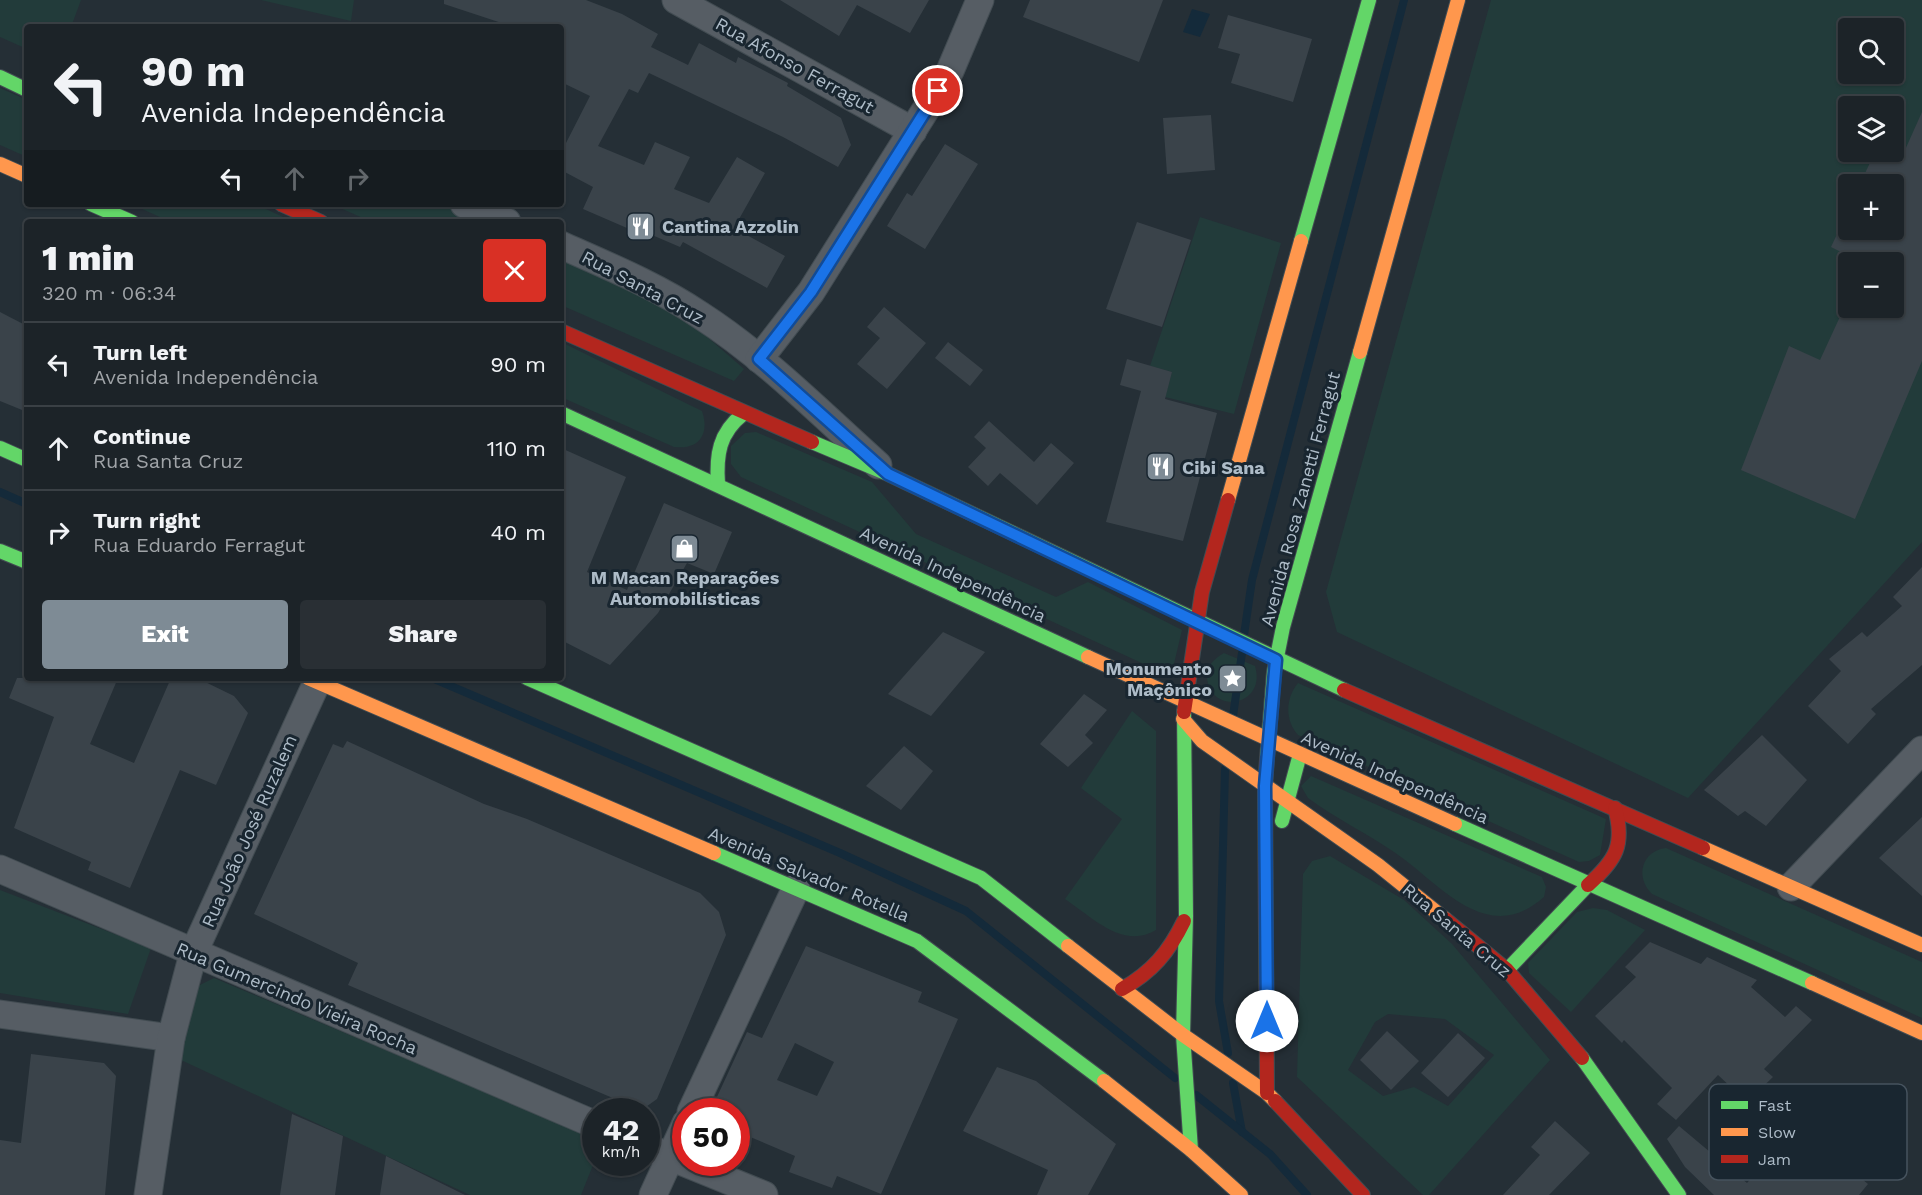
<!DOCTYPE html>
<meta charset="utf-8">
<style>
:root{--surface:#1c2328;--page:#292f34;--text:#f1f3f6;--muted:#a0a4a8;--line:#3a4045;--accent:#7e8b95}
body{margin:0;font-family:"Work Sans",sans-serif;background:var(--page);color:var(--text);height:100vh;display:flex;flex-direction:column;font-size:22px;white-space:nowrap}
*{box-sizing:border-box;margin:0}
p{font-size:20px;color:var(--muted)}
.icon{flex:none;width:33px;height:33px;fill:none;stroke:currentColor;stroke-width:2;stroke-linecap:round;stroke-linejoin:round}
.map{position:relative;flex:1;overflow:hidden}
.panel{position:absolute;left:24px;top:219px;width:540px;height:462px;display:flex;flex-direction:column;background:var(--surface);border-radius:6px;box-shadow:0 2px 4px #0004,0 0 0 2px var(--line)}
.panel>*{flex:none}
.hud{position:absolute;left:24px;top:24px;width:540px;height:183px;border-radius:6px;box-shadow:0 2px 4px #0004,0 0 0 2px var(--line);background:#1c2328;color:var(--text);overflow:hidden}
.tools{position:absolute;left:1838px;top:18px;display:grid;gap:12px}
.tools a{display:grid;place-items:center;width:66px;height:66px;border-radius:6px;background:var(--surface);box-shadow:0 2px 4px #0004,0 0 0 2px var(--line);font-size:30px}
.speed{position:absolute;left:582px;top:1098px;display:flex;gap:12px;font-size:30px;font-weight:700;text-align:center}
.speed>*{display:grid;place-content:center;width:78px;height:78px;border-radius:50%;background:var(--surface);box-shadow:0 2px 4px #0004,0 0 0 2px var(--line);line-height:1}
.speed small{font-size:15px;font-weight:400}
.speed .limit{border:9px solid #d22;background:#fff;color:#111}
.pin{position:absolute;display:grid;place-items:center;width:51px;height:51px;color:#fff;margin:-26px;border:3px solid #fff;border-radius:50%;box-shadow:0 2px 6px #0007}
.me{position:absolute;width:66px;margin:-33px;rotate:0deg;stroke-linejoin:round;filter:drop-shadow(0 0 4px #0008)}
.turn{display:flex;align-items:center;gap:21px;height:126px;padding:0 18px;font-size:27px}
.turn .icon{width:78px;height:78px;stroke-width:2.5}
.turn b{display:block;font-size:42px;line-height:51px}
.lanes{display:flex;align-items:center;height:57px;padding:0 18px;background:#0003;justify-content:center;gap:30px;direction:ltr}
.lanes .off{opacity:.35}
.round{display:grid;place-items:center;flex:none;width:63px;height:63px;border-radius:6px;background:var(--page)}
.head{display:flex;align-items:center;justify-content:space-between;height:102px;padding:0 18px}
h1{font-size:36px;font-weight:800;line-height:45px}
.button{display:flex;gap:12px;margin-top:auto;padding:12px 18px}
.button a{flex:1;height:69px;border-radius:6px;background:var(--accent);color:#fff;font-size:24px;font-weight:800;line-height:69px;text-align:center}
.button a+a{background:var(--page);color:var(--text)}
ul{padding:0;list-style:none}
li{display:flex;align-items:center;gap:18px;height:84px;padding:0 18px;border-top:2px solid var(--line)}
li div{flex:1}
li b{display:block;font-size:22px}
li em{font-style:normal}
.map>svg:first-child{display:block}
</style>
<div class="map">
<svg width="1922" height="1195" viewBox="0 0 1922 1195">
<rect width="100%" height="100%" fill="#252f36"/>
<g fill="#223b3a" fill-rule="evenodd">
<polygon points="0,0 81,0 71,27 27,27 27,49 0,37"/>
<polygon points="261,0 354,0 351,21"/>
<path d="M 1491,0 L 1922,0 L 1922,542 L 1688,798 L 1337,632 L 1326,592 ZM 1848,28 L 1893,28 L 1893,74 L 1848,74 ZM 1848,106 L 1893,106 L 1893,152 L 1848,152 ZM 1848,184 L 1893,184 L 1893,230 L 1848,230 ZM 1848,262 L 1893,262 L 1893,308 L 1848,308 Z"/>
<polygon points="0,88 27,100 27,157 0,145"/>
<polygon points="131,204 255,204 294,222 171,222"/>
<polygon points="331,204 440,204 481,222 372,222"/>
<polygon points="1200,217 1281,243 1234,414 1165,397 1172,372 1150,366"/>
<polygon points="561,257 682,315 744,369 734,381 561,305"/>
<path d="M 561,342 L 702,411 C 710,434 699,450 674,447 L 561,397 Z"/>
<polygon points="756,432 872,482 916,534 1056,597 1088,582 1182,630 1173,668 1161,672 741,477 731,464 731,446 745,433"/>
<path d="M 1224,653 L 1255,666 C 1267,706 1211,716 1207,678 C 1206,666 1214,659 1224,653 Z"/>
<path d="M 1298,683 L 1606,819 L 1600,855 L 1589,861 L 1579,862 L 1298,735 C 1285,720 1285,699 1298,683 Z"/>
<path d="M 1132,711 L 1156,731 L 1156,930 C 1123,950 1092,917 1065,899 L 1122,819 L 1081,788 Z"/>
<path d="M 1311,776 L 1542,877 L 1546,887 L 1544,897 C 1486,948 1440,883 1394,852 C 1366,833 1335,818 1308,798 L 1301,786 Z"/>
<path d="M 1666,848 L 1922,962 L 1922,1018 L 1652,894 C 1635,878 1641,851 1666,848 Z"/>
<path d="M 1330,856 L 1404,900 L 1452,944 L 1550,1060 L 1429,1195 L 1423,1195 L 1297,1077 L 1303,874 L 1312,861 ZM 1388,1014 L 1445,1019 L 1494,1055 L 1448,1106 L 1414,1087 L 1383,1096 L 1348,1070 L 1375,1022 Z"/>
<polygon points="0,890 151,948 128,1014 0,993"/>
<polygon points="1593,908 1607,910 1645,930 1571,1012 1529,973 1528,963 1577,912"/>
<polygon points="214,978 595,1138 595,1160 581,1195 470,1195 181,1060 192,999 200,985"/>
</g>
<polygon fill="#142a3a" points="1192,9 1210,14 1200,37 1183,32"/>
<g fill="none" stroke-linecap="round" stroke-linejoin="round">
<g stroke="#142a3a" stroke-width="8">
<polyline points="0,492 27,504"/>
<polyline points="1244,635 1252,580 1404,0"/>
<polyline points="432,678 840,853 966,911 1175,1078"/>
<polyline points="1233,716 1242,653"/>
<polyline points="1225,769 1219,1001 1228,1053"/>
<polyline points="1233,1083 1242,1132"/>
<polyline points="1196,1095 1270,1154 1307,1195"/>
</g>
</g>
<g fill="#3a434a" fill-rule="evenodd">
<polygon points="444,0 586,0 622,14 658,34 651,47 688,65 699,43 736,63 738,57 788,83 787,86 841,118 851,145 838,167 783,137 649,73 638,93 629,89 598,146 644,165 655,142 690,157 674,189 709,203 737,157 765,173 734,228 785,256 767,288 683,242 680,247 652,235 650,238 583,209 593,187 561,170 561,141 566,143 590,96 561,82 561,27 514,27 444,4"/>
<polygon points="780,0 929,0 910,33 857,5 839,36"/>
<polygon points="1030,0 1163,0 1139,62 1023,17"/>
<polygon points="1228,15 1312,39 1293,102 1231,83 1240,54 1218,48"/>
<polygon points="1922,112 1922,361 1855,519 1741,470 1789,346 1820,360 1844,308 1893,308 1893,262 1861,262 1831,247 1839,230 1893,230 1893,184 1860,184 1875,152 1893,152 1893,144 1905,150"/>
<polygon points="1211,115 1215,170 1167,174 1163,118"/>
<polygon points="945,144 978,164 925,249 887,226 907,193 912,196"/>
<polygon points="1137,222 1191,240 1162,327 1106,309"/>
<polygon points="884,307 926,343 887,389 857,364 880,338 867,327"/>
<polygon points="0,312 27,326 27,412 0,401"/>
<polygon points="948,342 983,370 970,386 935,358"/>
<polygon points="1127,359 1172,372 1165,399 1217,413 1183,541 1106,522 1141,391 1120,385"/>
<polygon points="989,421 1034,462 1051,443 1074,463 1037,505 1000,473 988,486 968,467 986,448 974,437"/>
<polygon points="561,448 626,477 587,572 627,590 664,503 732,532 714,574 687,563 658,613 610,665 561,640"/>
<polygon points="1922,567 1922,665 1871,709 1876,714 1848,744 1808,706 1841,671 1829,659 1862,632 1867,637 1902,606 1893,597"/>
<polygon points="943,632 985,652 931,716 888,694"/>
<polygon points="17,678 118,678 90,744 134,763 171,678 197,678 234,696 248,713 216,785 180,770 130,888 88,870 91,862 14,828 54,717 9,698"/>
<polygon points="1084,694 1107,710 1085,735 1093,743 1068,767 1040,744"/>
<polygon points="1762,735 1807,780 1766,826 1745,811 1738,816 1704,790"/>
<polygon points="347,741 484,804 527,819 700,893 719,912 726,935 657,1099 643,1109 608,1096 348,985 358,963 254,914 333,744 343,748"/>
<polygon points="904,746 933,771 901,810 866,786"/>
<polygon points="1922,817 1922,896 1879,858"/>
<polygon points="1650,942 1701,964 1707,957 1757,980 1751,987 1785,1017 1796,1006 1812,1020 1764,1069 1773,1077 1747,1102 1718,1075 1676,1120 1657,1104 1672,1088 1624,1040 1622,1043 1595,1016 1636,977 1625,967"/>
<path d="M 806,946 L 922,992 L 918,1002 L 958,1019 L 881,1194 L 837,1176 L 832,1188 L 789,1172 L 795,1156 L 736,1131 L 736,1112 L 710,1112 L 747,1032 L 762,1038 ZM 795,1043 L 834,1062 L 817,1096 L 777,1080 Z"/>
<polygon points="1387,1031 1419,1061 1391,1090 1360,1060"/>
<polygon points="1458,1033 1485,1058 1448,1097 1421,1073"/>
<polygon points="31,1054 104,1063 116,1076 105,1195 0,1195 0,1140 21,1143"/>
<polygon points="997,1067 1036,1081 1116,1144 1088,1195 1037,1195 1048,1170 963,1131"/>
<polygon points="292,1114 343,1136 335,1195 280,1195"/>
<polygon points="1555,1121 1590,1153 1549,1195 1503,1195 1540,1155 1531,1147"/>
<polygon points="1679,1126 1747,1183 1797,1126 1868,1184 1859,1195 1714,1195 1685,1167 1667,1139"/>
<polygon points="386,1156 465,1195 380,1195"/>
</g>
<g fill="none" stroke-linecap="round" stroke-linejoin="round">
<defs>
<g id="street">
<polyline points="676,0 913,131"/>
<polyline points="464,204 507,222"/>
<path d="M 561,245 C 608,266 657,286 700,315 C 765,357 820,413 878,465"/>
<polyline points="759,359 811,292 950,71 980,0"/>
<polyline points="0,869 596,1125"/>
<polyline points="1791,887 1922,750"/>
<polyline points="0,1014 171,1038"/>
<polyline points="691,1112 796,888"/>
<polyline points="646,1147 764,1195"/>
<polyline points="148,1195 171,1038 193,954 317,682"/>
<polyline points="653,1195 686,1123"/>
</g>
<g id="fast">
<polyline points="0,77 27,90"/>
<polyline points="91,204 132,222"/>
<polyline points="1301,241 1369,0"/>
<polyline points="561,413 1088,657"/>
<polyline points="812,442 888,474 1344,690"/>
<polyline points="0,448 27,460"/>
<path d="M 718,484 C 716,455 719,433 743,414"/>
<polyline points="0,551 27,562"/>
<polyline points="527,678 981,878 1068,946"/>
<polyline points="1184,712 1186,916 1183,1035 1191,1150"/>
<polyline points="1267,759 1274,672 1283,627 1360,352"/>
<polyline points="1282,821 1300,754"/>
<polyline points="1455,824 1812,983"/>
<polyline points="714,853 917,941 1104,1081"/>
<polyline points="1507,970 1588,885"/>
<polyline points="1582,1058 1679,1195"/>
</g>
<g id="slow">
<polyline points="0,164 27,176"/>
<polyline points="1360,352 1458,0"/>
<polyline points="1228,500 1301,241"/>
<polyline points="1088,657 1455,824"/>
<polyline points="308,678 714,853"/>
<polyline points="1183,719 1202,741 1378,865 1445,919"/>
<polyline points="1703,848 1922,945"/>
<polyline points="1068,946 1183,1035 1267,1093 1275,1101"/>
<polyline points="1812,983 1922,1033"/>
<polyline points="1104,1081 1191,1150 1241,1195"/>
</g>
<g id="jam">
<polyline points="281,204 321,222"/>
<polyline points="561,331 812,442"/>
<polyline points="1344,690 1703,848"/>
<polyline points="1184,712 1202,592 1228,500"/>
<path d="M 1588,885 C 1616,860 1625,845 1615,808"/>
<polyline points="1445,919 1507,970 1582,1058"/>
<path d="M 1122,989 C 1152,972 1169,952 1184,921"/>
<polyline points="1267,1093 1265,786 1267,759"/>
<polyline points="1275,1101 1363,1195"/>
</g>
</defs>
<use href="#street" stroke="#424c52" stroke-width="29"/>
<use href="#fast" stroke="#424c52" stroke-width="16"/>
<use href="#slow" stroke="#424c52" stroke-width="16"/>
<use href="#jam" stroke="#424c52" stroke-width="16"/>
<use href="#street" stroke="#565d64" stroke-width="27"/>
<use href="#fast" stroke="#63d668" stroke-width="14"/>
<use href="#slow" stroke="#ff974d" stroke-width="14"/>
<use href="#jam" stroke="#b3261e" stroke-width="14"/>
</g>
<g fill="none" stroke-linecap="round" stroke-linejoin="round">
<defs>
<polyline id="route" points="938,91 811,292 759,359 888,474 1276,660 1265,786 1267,1021"/>
</defs>
<use href="#route" stroke="#114b97" stroke-width="15"/>
<use href="#route" stroke="#1a73e8" stroke-width="10"/>
</g>
<defs>
<symbol id="restaurant-square" viewBox="-11 -11 22 22"><rect x="-9" y="-9" width="18" height="18" rx="4" fill="#7e8b95" stroke="#192630"/><path d="M-5-6h1v4h1v-4h1v4h1v-4h1v5L-1.5 .5V6h-2V.5L-5-1ZM5-6V6H3V1.5H1.5Q1.5-4 5-6Z" fill="#fff"/></symbol>
<symbol id="shop-square" viewBox="-11 -11 22 22"><rect x="-9" y="-9" width="18" height="18" rx="4" fill="#7e8b95" stroke="#192630"/><path d="M-5-2.5h2.3a2.7 3.5 0 0 1 5.4 0H5L5.5 6h-11ZM-1.5-2.5h3a1.5 2.3 0 0 0-3 0Z" fill="#fff"/></symbol>
<symbol id="sight-square" viewBox="-11 -11 22 22"><rect x="-9" y="-9" width="18" height="18" rx="4" fill="#7e8b95" stroke="#192630"/><path d="M0-6L1.8-2.2L6-1.7L2.9 1.2L3.7 5.4L0 3.3L-3.7 5.4L-2.9 1.2L-6-1.7L-1.8-2.2Z" fill="#fff"/></symbol>
</defs>
<g fill-rule="evenodd">
<use href="#restaurant-square" x="624" y="210" width="33" height="33"/>
<use href="#restaurant-square" x="1144" y="450" width="33" height="33"/>
<use href="#shop-square" x="668" y="532" width="33" height="33"/>
<use href="#sight-square" x="1216" y="662" width="33" height="33"/>
</g>
<g text-anchor="middle" dominant-baseline="central" stroke-width="6" stroke-linejoin="round" paint-order="stroke">
<g font-size="18" fill="#aebcc8" stroke="#192630">
<text transform="translate(795 65) rotate(29)">Rua Afonso Ferragut</text>
<text transform="translate(643 287) rotate(28)">Rua Santa Cruz</text>
<text transform="translate(1300 499) rotate(-75)">Avenida Rosa Zanetti Ferragut</text>
<text transform="translate(953 574) rotate(25)">Avenida Independência</text>
<text transform="translate(1395 777) rotate(24)">Avenida Independência</text>
<text transform="translate(249 831) rotate(-66)">Rua João José Ruzalem</text>
<text transform="translate(809 874) rotate(23)">Avenida Salvador Rotella</text>
<text transform="translate(1457 930) rotate(40)">Rua Santa Cruz</text>
<text transform="translate(297 998) rotate(23)">Rua Gumercindo Vieira Rocha</text>
</g>
<g font-size="18" font-weight="bold" fill="#aebcc8" stroke="#192630" text-anchor="start">
<text x="662" y="226">Cantina Azzolin</text>
<text x="1182" y="467">Cibi Sana</text>
<text x="685" y="577" text-anchor="middle">M Macan Reparações<tspan x="685" dy="21">Automobilísticas</tspan></text>
<text x="1212" y="668" text-anchor="end">Monumento<tspan x="1212" dy="21">Maçônico</tspan></text>
</g>
</g>
<rect x="1709" y="1084" width="198" height="96" rx="9" fill="#192630" stroke="#46535e" stroke-width="1.5"/>
<rect x="1721" y="1101" width="27" height="8" fill="#63d668"/>
<rect x="1721" y="1128" width="27" height="8" fill="#ff974d"/>
<rect x="1721" y="1155" width="27" height="8" fill="#b3261e"/>
<g font-size="16" fill="#aebcc8">
<text x="1758" y="1111">Fast</text>
<text x="1758" y="1138">Slow</text>
<text x="1758" y="1165">Jam</text>
</g>
</svg>
<div class="tools">
<a><svg class="icon" aria-label="search" viewBox="0 0 24 24"><circle cx="10" cy="10" r="6"/><path d="M15 15l6 6"/></svg></a>
<a><svg class="icon" aria-label="layers" viewBox="0 0 24 24"><path d="M12 4l9 5-9 5-9-5zM3 14l9 5 9-5"/></svg></a>
<a>+</a>
<a>−</a>
</div>
<div class="speed"><div>42<small>km/h</small></div><div class="limit">50</div></div>
<div class="pin" style="left:938px;top:91px;background:#d93025"><svg class="icon" aria-label="arrive" viewBox="0 0 24 24"><path d="M6 21V4h12l-3 4 3 4H6"/></svg></div>
<svg class="me" style="left:1267px;top:1021px" viewBox="-20 -20 40 40"><circle r="19" fill="#fff"/><path d="M0-13L10 11 0 6-10 11z" fill="#1a73e8"/></svg>
<div class="hud">
<div class="turn"><svg class="icon" aria-label="left" viewBox="0 0 24 24"><path d="M17 20v-9H6M10 6l-5 5 5 5"/></svg><div><b>90 m</b>Avenida Independência</div></div>
<div class="lanes"><svg class="icon" aria-label="left" viewBox="0 0 24 24"><path d="M17 20v-9H6M10 6l-5 5 5 5"/></svg><svg class="icon off" aria-label="ahead" viewBox="0 0 24 24"><path d="M12 20V5M6 11l6-6 6 6"/></svg><svg class="icon off" aria-label="right" viewBox="0 0 24 24"><path d="M7 20v-9h11M14 6l5 5-5 5"/></svg></div>
</div>
<section class="panel">
<div class="head"><div><h1>1 min</h1><p>320 m · 06:34</p></div><a class="round" style="background:#d93025;color:#fff"><svg class="icon" aria-label="close" viewBox="0 0 24 24"><path d="M6 6l12 12M18 6L6 18"/></svg></a></div>
<ul>
<li><svg class="icon" aria-label="left" viewBox="0 0 24 24"><path d="M17 20v-9H6M10 6l-5 5 5 5"/></svg><div><b>Turn left</b><p>Avenida Independência</p></div><em>90 m</em></li>
<li><svg class="icon" aria-label="ahead" viewBox="0 0 24 24"><path d="M12 20V5M6 11l6-6 6 6"/></svg><div><b>Continue</b><p>Rua Santa Cruz</p></div><em>110 m</em></li>
<li><svg class="icon" aria-label="right" viewBox="0 0 24 24"><path d="M7 20v-9h11M14 6l5 5-5 5"/></svg><div><b>Turn right</b><p>Rua Eduardo Ferragut</p></div><em>40 m</em></li>
</ul>
<div class="button"><a>Exit</a><a>Share</a></div>
</section>
</div>
